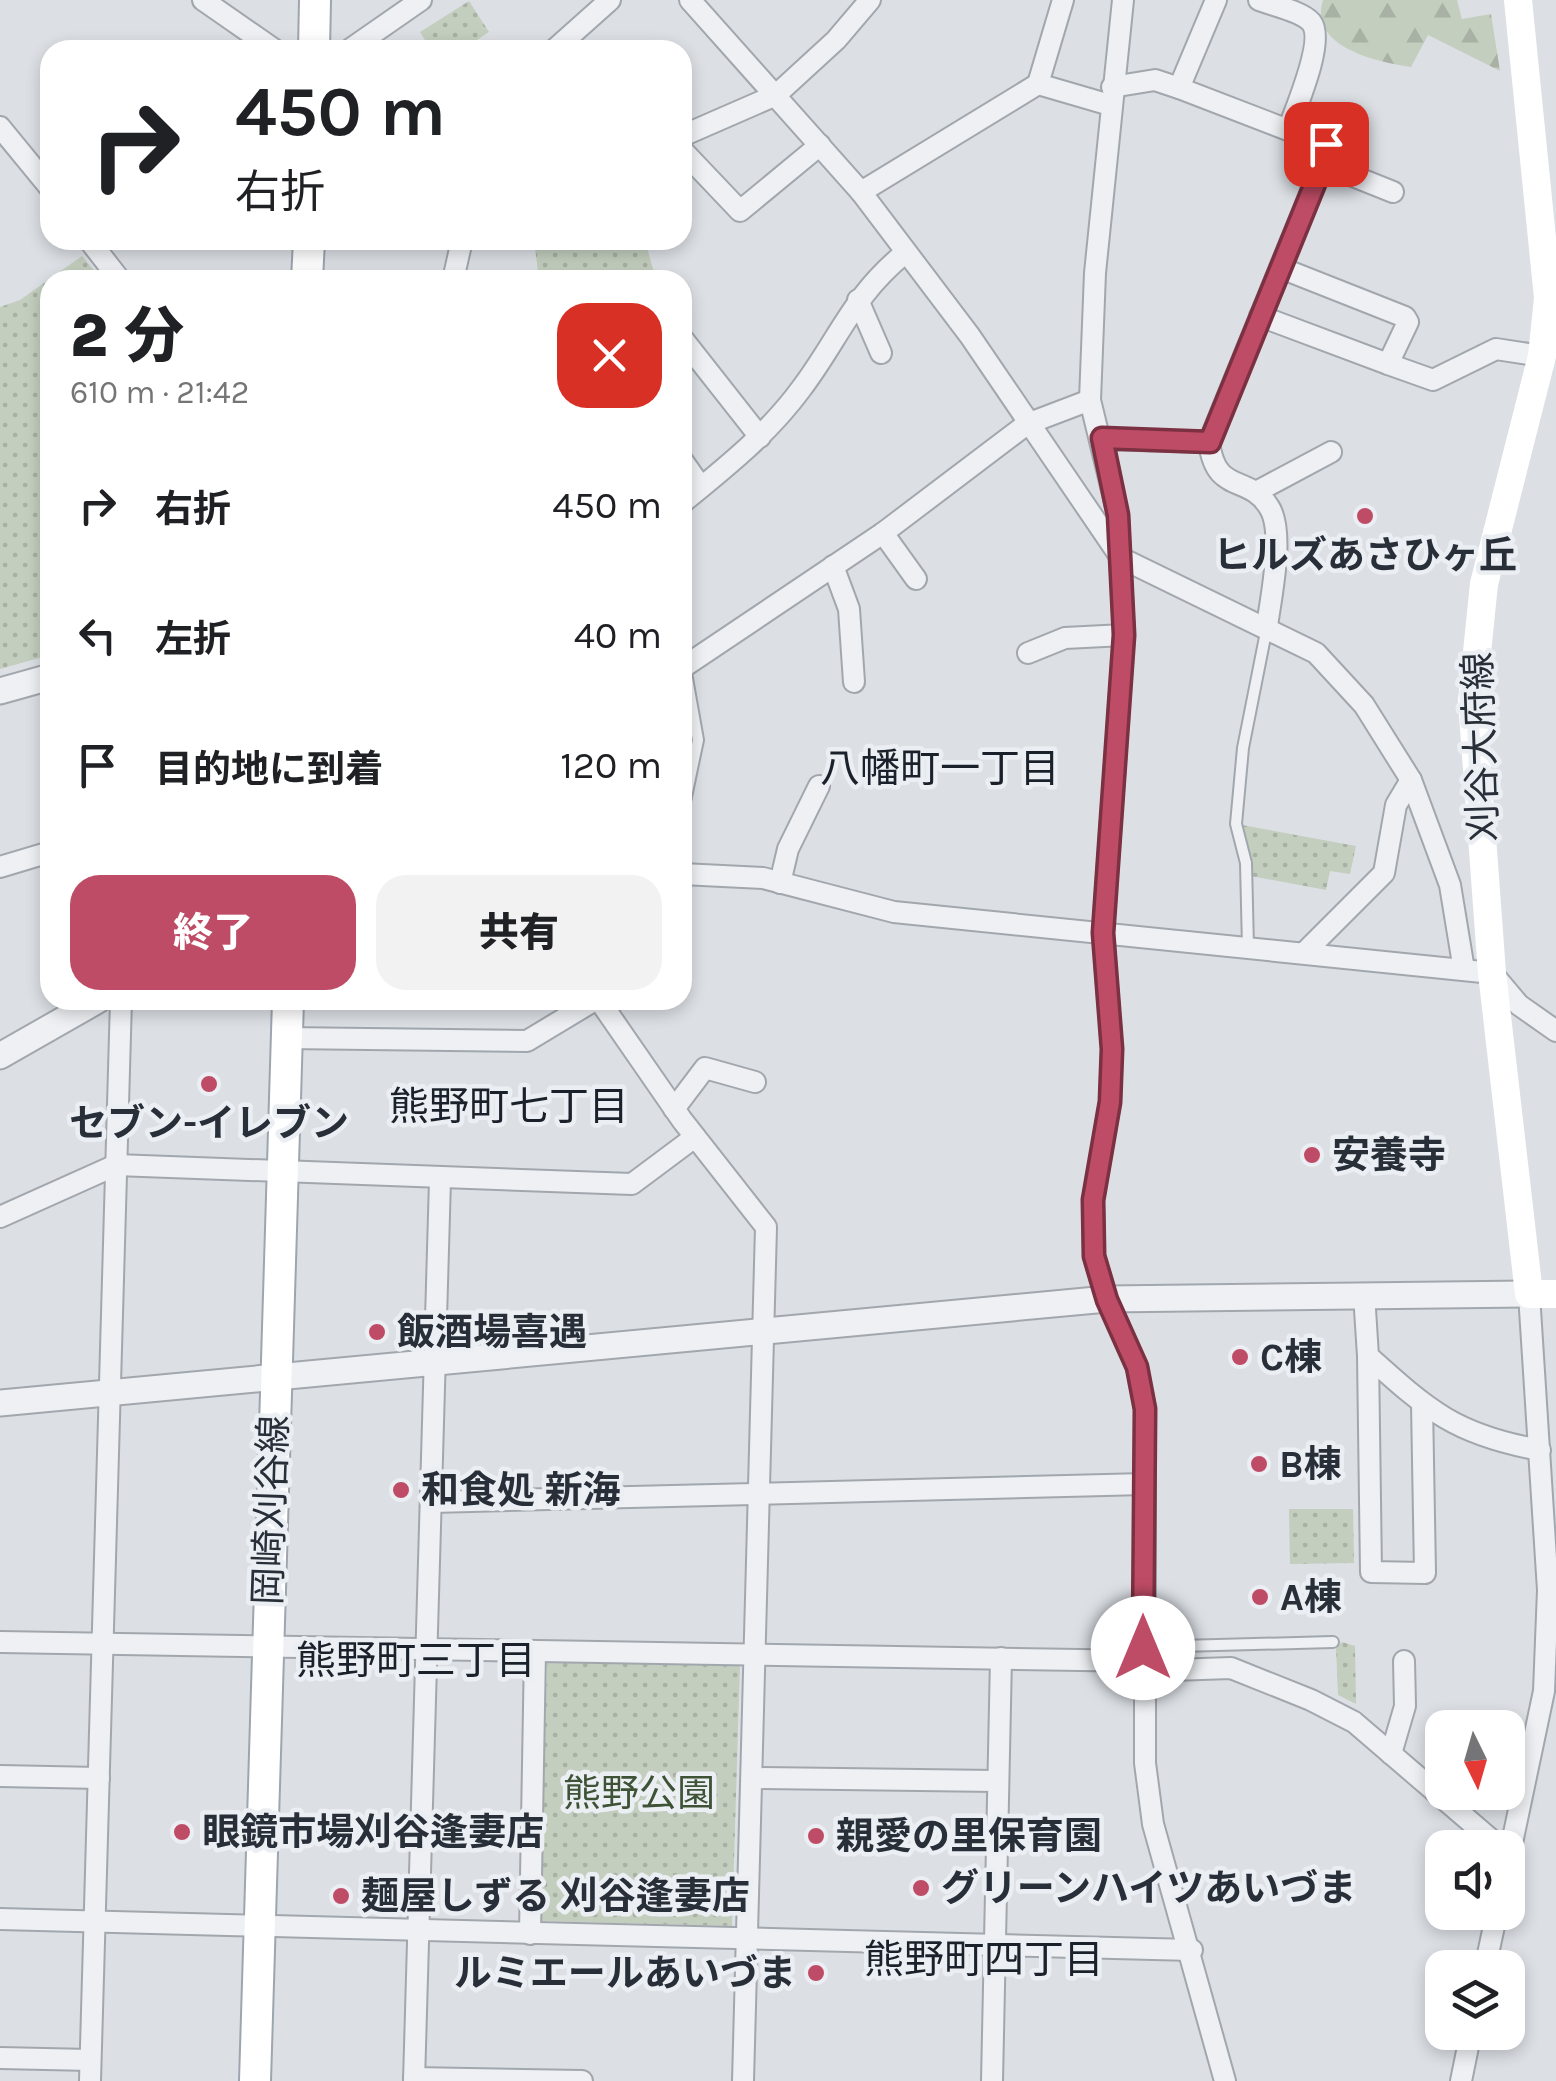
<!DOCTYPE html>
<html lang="ja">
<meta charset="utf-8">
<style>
:root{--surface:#fff;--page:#f2f2f2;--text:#202124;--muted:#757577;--accent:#bf4c66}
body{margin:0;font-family:Karla,"Noto Sans JP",sans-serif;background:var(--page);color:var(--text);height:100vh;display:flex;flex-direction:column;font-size:38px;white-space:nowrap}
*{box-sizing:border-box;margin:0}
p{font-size:32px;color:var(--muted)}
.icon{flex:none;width:55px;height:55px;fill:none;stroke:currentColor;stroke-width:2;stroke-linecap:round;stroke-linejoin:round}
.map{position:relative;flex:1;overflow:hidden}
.sheet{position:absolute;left:40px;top:270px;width:652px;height:740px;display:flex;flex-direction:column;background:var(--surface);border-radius:30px;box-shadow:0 5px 15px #0003}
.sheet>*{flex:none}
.guide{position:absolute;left:40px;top:40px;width:652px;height:210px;border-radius:30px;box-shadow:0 5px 15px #0003;background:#fff;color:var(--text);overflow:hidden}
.needle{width:65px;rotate:175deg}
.fabs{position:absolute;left:1425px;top:1710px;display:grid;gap:20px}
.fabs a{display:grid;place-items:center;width:100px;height:100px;border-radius:20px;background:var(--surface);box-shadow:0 5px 15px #0003;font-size:50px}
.pin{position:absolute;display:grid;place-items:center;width:85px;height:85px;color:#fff;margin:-42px;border-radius:20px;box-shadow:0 5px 15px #0006}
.me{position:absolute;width:110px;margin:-55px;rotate:0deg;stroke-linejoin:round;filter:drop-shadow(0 0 8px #0008)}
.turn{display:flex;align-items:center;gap:35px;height:210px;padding:0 30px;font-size:45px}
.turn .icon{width:130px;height:130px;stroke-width:2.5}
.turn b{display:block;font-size:70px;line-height:85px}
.round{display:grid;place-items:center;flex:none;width:105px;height:105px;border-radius:30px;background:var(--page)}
.head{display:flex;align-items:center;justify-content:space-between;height:170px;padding:0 30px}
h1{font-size:60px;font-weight:800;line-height:75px}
.primary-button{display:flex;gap:20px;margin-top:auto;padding:20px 30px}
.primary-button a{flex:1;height:115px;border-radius:30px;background:var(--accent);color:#fff;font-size:40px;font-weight:800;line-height:115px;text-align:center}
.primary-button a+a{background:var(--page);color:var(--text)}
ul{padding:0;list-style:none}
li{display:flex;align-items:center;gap:30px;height:130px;padding:0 30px}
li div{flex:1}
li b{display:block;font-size:38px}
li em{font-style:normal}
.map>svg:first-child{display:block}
</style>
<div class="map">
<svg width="1556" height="2081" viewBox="0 0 1556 2081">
<defs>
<pattern id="forest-firs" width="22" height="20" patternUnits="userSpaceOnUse" patternTransform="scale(2.5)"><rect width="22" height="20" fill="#c3cebe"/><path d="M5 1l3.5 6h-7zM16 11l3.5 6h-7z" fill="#a8b1a4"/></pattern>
<pattern id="park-dots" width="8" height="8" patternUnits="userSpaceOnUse" patternTransform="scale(2.5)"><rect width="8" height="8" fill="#c3cebe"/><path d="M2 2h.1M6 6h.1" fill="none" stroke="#a8b1a4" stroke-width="1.8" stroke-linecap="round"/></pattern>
</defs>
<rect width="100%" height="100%" fill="#dce0e5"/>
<path fill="url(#forest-firs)" d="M 1323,0 L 1457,0 L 1462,19 L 1491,14 L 1500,71 L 1428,35 L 1411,67 C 1377,62 1308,47 1323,0 Z"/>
<g fill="url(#park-dots)">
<polygon points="469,1 489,32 462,50 431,50 420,32"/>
<polygon points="534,240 645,240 656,280 539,280"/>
<polygon points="82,256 102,280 50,280 50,655 0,669 0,307 20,300"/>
<path d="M 1242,825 L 1356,846 L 1350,874 L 1330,871 L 1326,890 L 1251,876 C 1249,857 1241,842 1242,825 Z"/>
<polygon points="1289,1509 1353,1509 1354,1563 1290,1564"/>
<polygon points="1342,1642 1355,1646 1356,1704 1338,1695 1336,1648"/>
<polygon points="547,1662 740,1665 732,1926 539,1921"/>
</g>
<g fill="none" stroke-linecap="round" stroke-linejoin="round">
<defs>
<g id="service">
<polyline points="682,816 698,740 685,667"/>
<polyline points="1248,947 1246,863 1236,824 1243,748 1267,627"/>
<polyline points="1144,1647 1333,1642"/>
</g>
<g id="minor">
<polyline points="203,0 275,50"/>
<polyline points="690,0 861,192 970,336 1121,558 1316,653 1364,705 1411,780 1450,885 1464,970"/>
<polyline points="1063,0 1038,84 1110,105"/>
<polyline points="1123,0 1095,273 1090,400 1118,515 1124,635 1103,933 1112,1049 1110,1102 1093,1200 1094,1256 1107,1299 1137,1367 1145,1409 1145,1763 1153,1824 1225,2081"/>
<path d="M 1216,0 L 1179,88 L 1288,130 C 1295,110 1326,40 1311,22 C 1301,11 1274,6 1259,0"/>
<polyline points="349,50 421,0"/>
<polyline points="554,50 610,0"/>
<polyline points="1112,87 1155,80 1179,88"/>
<polyline points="0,127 50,188"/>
<polyline points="682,136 776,95 836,40 870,0"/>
<polyline points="682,150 740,211 820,145"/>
<polyline points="1323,164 1393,192"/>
<polyline points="861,192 1038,84"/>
<polyline points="89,240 120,280"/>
<polyline points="453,280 462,240"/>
<polyline points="858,300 881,353"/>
<polyline points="1260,316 1388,364 1408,322 1405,317 1281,268"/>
<polyline points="682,338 760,437"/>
<polyline points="1388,364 1433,380 1496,349 1542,356"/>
<polyline points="1102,439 1209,442"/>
<polyline points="682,460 701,487"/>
<polyline points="1256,492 1331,452"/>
<path d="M 682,503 C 725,468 768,434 801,389 C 839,339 852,296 905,253"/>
<polyline points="883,533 916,579"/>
<polyline points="833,566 849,609 854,682"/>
<path d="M 1267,626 C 1271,597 1285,531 1269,507 C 1248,473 1216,496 1209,442 L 1328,150 L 1326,144 L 1288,130"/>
<polyline points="1028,653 1065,638 1124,635"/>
<polyline points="682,668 883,533 1027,424 1090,400"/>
<polyline points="0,867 50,852"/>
<polyline points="682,874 763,878 894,912 1492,973 1519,1005 1556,1031"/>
<polyline points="780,883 788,849 819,786"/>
<polyline points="1304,953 1384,873 1396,805 1411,780"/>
<polyline points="599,1000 682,1120 766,1227 743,2081"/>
<polyline points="286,1038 527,1041 595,1000"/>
<polyline points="674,1109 705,1068 755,1082"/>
<polyline points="0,1217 116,1165 632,1184 695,1137"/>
<path d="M 1364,1294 L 1368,1356 C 1429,1411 1456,1435 1540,1450"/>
<polyline points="1368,1356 1371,1572 1425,1573 1422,1404"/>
<polyline points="433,1502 1145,1484"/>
<polyline points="0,1642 1143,1661"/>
<polyline points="1143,1671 1231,1668 1311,1700 1354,1722 1501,1848"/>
<polyline points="1391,1754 1405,1706 1404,1661"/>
<polyline points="0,1776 99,1778"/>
<polyline points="752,1778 997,1781"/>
<polyline points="1508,1862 1544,1691 1548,1590 1529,1294"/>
<polyline points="0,1919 1192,1950"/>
<polyline points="530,1934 535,1651"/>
<polyline points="1485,1968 1497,1912"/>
<polyline points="0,2058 90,2060"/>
<polyline points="414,2078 582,2081"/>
<polyline points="90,2081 121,1000"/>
<polyline points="414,2081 440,1180"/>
<polyline points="992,2081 1001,1658"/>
<polyline points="1461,2081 1471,2032"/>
</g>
<g id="tertiary">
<polyline points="0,691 50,677"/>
<polyline points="0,1056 98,1000"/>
<polyline points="0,1403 1107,1299 1529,1294"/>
</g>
<g id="primary">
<polyline points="314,50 315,0"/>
<polyline points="307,280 309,240"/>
<polyline points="255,2081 288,1000"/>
</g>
</defs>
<use href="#service" stroke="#a2a7ae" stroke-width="14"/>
<use href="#minor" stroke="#a2a7ae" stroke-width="24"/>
<use href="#tertiary" stroke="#a2a7ae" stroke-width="29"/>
<use href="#primary" stroke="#9da5af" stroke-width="34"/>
<use href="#service" stroke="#eef0f3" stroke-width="10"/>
<use href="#minor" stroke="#eef0f3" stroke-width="20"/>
<use href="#tertiary" stroke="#eef0f3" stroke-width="25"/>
<polyline stroke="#fff" stroke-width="28" points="1518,0 1548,298 1542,356 1484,584 1472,701 1492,973 1529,1294 1556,1294"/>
<use href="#primary" stroke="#fff" stroke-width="30"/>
</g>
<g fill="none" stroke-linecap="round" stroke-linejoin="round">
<defs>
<polyline id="route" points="1143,1648 1145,1409 1137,1367 1107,1300 1094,1256 1093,1200 1110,1102 1112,1049 1103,933 1124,635 1118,515 1102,438 1210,442 1323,164 1326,144"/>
</defs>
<use href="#route" stroke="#7c3142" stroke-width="25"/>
<use href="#route" stroke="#bf4c66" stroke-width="18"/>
</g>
<g fill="#bf4c66" stroke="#ebeff3" stroke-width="4">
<circle cx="1365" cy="516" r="10"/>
<circle cx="209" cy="1084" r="10"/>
<circle cx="1312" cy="1155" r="10"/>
<circle cx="377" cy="1332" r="10"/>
<circle cx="1240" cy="1357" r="10"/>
<circle cx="1259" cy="1464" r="10"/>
<circle cx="401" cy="1490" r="10"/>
<circle cx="1260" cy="1597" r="10"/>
<circle cx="182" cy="1832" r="10"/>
<circle cx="816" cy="1836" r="10"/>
<circle cx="921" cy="1888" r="10"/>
<circle cx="341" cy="1896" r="10"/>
<circle cx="816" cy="1973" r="10"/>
</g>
<g text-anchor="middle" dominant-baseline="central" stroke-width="9" stroke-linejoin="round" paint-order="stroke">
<g font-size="38" font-weight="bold" fill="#282f39" stroke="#ebeff3" text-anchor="start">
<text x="1365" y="555" text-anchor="middle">ヒルズあさひヶ丘</text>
<text x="209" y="1123" text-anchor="middle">セブン-イレブン</text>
<text x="1332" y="1155">安養寺</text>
<text x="397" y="1332">飯酒場喜遇</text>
<text x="1260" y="1357">C棟</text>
<text x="1279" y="1464">B棟</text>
<text x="421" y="1490">和食処 新海</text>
<text x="1280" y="1597">A棟</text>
<text x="202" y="1832">眼鏡市場刈谷逢妻店</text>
<text x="836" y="1836">親愛の里保育園</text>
<text x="941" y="1888">グリーンハイツあいづま</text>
<text x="361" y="1896">麺屋しずる 刈谷逢妻店</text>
<text x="796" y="1973" text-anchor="end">ルミエールあいづま</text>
</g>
<g font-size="38" fill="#282f39" stroke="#ebeff3">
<text transform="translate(1481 747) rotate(-92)">刈谷大府線</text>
<text transform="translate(271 1510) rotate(-88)">岡崎刈谷線</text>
</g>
<g font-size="38" fill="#3e5336" stroke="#ebeff3">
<text x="639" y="1793">熊野公園</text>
</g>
<g font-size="40" fill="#1a212a" stroke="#ebeff3">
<text x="940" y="768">八幡町一丁目</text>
<text x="509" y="1106">熊野町七丁目</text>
<text x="416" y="1660">熊野町三丁目</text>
<text x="984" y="1959">熊野町四丁目</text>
</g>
</g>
</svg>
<div class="fabs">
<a><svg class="needle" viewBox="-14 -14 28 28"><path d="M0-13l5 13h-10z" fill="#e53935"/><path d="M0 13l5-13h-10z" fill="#757577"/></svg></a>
<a><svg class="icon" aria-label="sound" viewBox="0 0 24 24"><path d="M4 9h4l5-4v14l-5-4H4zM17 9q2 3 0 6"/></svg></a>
<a><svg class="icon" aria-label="layers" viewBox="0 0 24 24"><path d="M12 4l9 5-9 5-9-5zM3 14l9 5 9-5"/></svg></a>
</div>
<div class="pin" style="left:1326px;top:144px;background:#d93025"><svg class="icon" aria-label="arrive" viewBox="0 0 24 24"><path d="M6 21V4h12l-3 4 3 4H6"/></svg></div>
<svg class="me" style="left:1143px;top:1648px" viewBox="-20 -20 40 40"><circle r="19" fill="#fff"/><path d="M0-13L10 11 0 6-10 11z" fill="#bf4c66"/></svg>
<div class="guide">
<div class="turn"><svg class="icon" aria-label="right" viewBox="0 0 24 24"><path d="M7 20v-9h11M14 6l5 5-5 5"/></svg><div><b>450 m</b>右折</div></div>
</div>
<section class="sheet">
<div class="head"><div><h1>2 分</h1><p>610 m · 21:42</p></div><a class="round" style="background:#d93025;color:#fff"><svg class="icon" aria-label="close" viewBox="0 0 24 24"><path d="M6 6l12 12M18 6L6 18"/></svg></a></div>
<ul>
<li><svg class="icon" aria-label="right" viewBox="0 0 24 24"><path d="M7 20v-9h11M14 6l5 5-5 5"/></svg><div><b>右折</b></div><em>450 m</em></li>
<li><svg class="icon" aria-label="left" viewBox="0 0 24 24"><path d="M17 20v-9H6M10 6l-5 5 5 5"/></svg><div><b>左折</b></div><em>40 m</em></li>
<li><svg class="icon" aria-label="arrive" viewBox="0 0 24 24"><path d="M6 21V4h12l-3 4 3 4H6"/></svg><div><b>目的地に到着</b></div><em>120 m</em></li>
</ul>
<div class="primary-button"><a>終了</a><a>共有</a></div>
</section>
</div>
